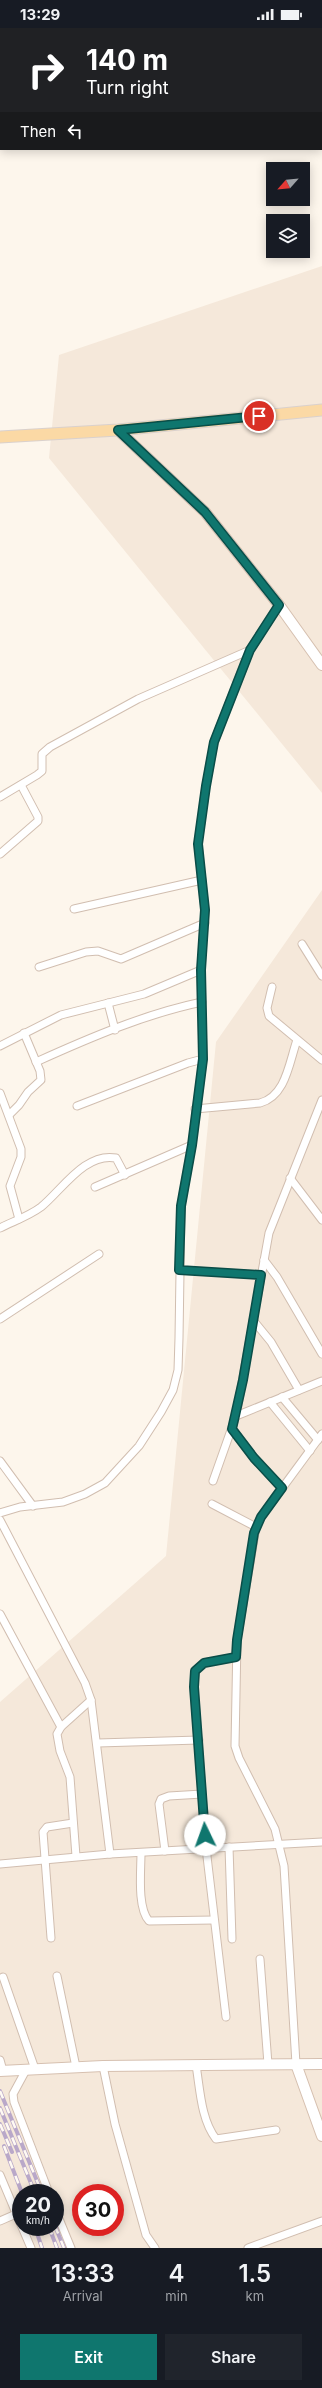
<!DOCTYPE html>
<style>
:root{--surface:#171b24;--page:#20242c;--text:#f1f3f6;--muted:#9ea1a6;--accent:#0f766e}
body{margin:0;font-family:Inter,sans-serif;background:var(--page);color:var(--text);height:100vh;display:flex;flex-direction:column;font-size:15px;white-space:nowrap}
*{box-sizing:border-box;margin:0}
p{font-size:13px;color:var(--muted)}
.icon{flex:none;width:22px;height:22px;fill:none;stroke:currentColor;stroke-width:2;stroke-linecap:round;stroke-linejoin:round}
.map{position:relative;height:2220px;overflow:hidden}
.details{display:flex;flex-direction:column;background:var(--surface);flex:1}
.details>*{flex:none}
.guide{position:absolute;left:0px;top:0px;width:322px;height:122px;box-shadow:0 2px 10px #0003;background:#202124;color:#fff;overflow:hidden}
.needle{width:26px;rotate:243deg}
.tools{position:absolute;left:266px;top:134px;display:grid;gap:8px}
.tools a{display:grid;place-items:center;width:44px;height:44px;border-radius:0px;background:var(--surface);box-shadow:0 2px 10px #0003;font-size:20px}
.speed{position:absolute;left:12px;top:2156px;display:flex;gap:8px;font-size:20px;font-weight:700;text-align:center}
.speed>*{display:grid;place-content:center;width:52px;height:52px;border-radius:50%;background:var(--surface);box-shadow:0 2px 10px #0003;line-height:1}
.speed small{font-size:10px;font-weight:400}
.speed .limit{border:6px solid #d22;background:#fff;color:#111}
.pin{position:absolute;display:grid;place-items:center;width:34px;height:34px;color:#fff;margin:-17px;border:2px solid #fff;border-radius:50%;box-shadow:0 1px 4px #0007}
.me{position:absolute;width:44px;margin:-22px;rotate:357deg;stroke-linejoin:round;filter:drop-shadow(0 0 3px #0008)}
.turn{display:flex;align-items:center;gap:14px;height:84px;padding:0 20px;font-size:18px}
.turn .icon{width:52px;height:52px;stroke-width:2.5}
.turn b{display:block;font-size:28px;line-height:34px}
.then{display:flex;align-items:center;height:38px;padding:0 20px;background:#0003;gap:8px;font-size:15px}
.eta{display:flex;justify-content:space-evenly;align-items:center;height:68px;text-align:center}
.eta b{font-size:24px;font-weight:600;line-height:28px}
.cta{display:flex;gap:8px;margin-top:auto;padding:8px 20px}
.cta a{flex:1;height:46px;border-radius:0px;background:var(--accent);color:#fff;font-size:16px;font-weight:600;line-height:46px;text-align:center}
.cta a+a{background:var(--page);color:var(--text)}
.status{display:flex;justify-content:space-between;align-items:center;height:28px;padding:0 20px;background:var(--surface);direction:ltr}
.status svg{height:11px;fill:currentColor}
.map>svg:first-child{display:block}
</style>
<div class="status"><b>13:29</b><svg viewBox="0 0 49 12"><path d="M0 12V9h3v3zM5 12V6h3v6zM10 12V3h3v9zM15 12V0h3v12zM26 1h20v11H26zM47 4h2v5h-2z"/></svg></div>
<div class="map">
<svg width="322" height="2220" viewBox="0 0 322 2220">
<rect width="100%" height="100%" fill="#fdf6ec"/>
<g fill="#f5e8da" fill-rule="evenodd">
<polygon points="322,238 322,765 49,430 59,327"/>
<path d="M 322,862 L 322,2220 L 0,2220 L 0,1674 L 166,1528 L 216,1014 ZM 21,2165 L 55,2165 L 55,2199 L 21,2199 ZM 81,2165 L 115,2165 L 115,2199 L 81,2199 Z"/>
</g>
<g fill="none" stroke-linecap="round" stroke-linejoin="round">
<defs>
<g id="street">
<polyline points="0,769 37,747 42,743 42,726 50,719 138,671 250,622"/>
<polyline points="0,826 38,793 38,789 21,757"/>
<polyline points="74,881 202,852"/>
<polyline points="302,916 322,948"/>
<polyline points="39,939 86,924 98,923 121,931 205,895"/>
<polyline points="272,959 267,980 269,988 322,1032"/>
<polyline points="108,975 115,1002"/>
<polyline points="0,1018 61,987 144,966 201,942"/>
<path d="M 36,1034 C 89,1010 145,986 202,974"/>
<polyline points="0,1065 21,1121 21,1129 10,1158 19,1191"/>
<polyline points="77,1078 188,1035 203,1031"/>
<path d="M 195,1081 L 260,1075 C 286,1068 289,1035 297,1012"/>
<polyline points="9,1087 19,1077 28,1064 41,1052 40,1043 24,1005"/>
<polyline points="290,1150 322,1192"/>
<polyline points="95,1159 192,1117"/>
<path d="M 0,1200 C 14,1193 29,1188 41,1179 C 62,1162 85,1124 116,1130 L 125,1147"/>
<polyline points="264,1232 277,1249 322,1326"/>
<polyline points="179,1242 261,1247"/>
<polyline points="0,1291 99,1226"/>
<polyline points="253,1292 271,1314 299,1362"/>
<polyline points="282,1369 318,1412"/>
<polyline points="270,1374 310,1423"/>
<polyline points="236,1388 322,1353"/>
<polyline points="232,1401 254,1430 282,1461"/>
<polyline points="0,1433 33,1478"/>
<polyline points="213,1453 236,1388 269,1205 322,1072"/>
<polyline points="212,1476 256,1499"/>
<polyline points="0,1485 20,1479 63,1474 85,1466 105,1455 139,1418 161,1384 173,1362 178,1342 179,1310 181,1178 192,1117 203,1031 201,942 205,882 198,816 206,758 214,714 250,622 279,577"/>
<polyline points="0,1492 85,1655 91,1672 110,1826 322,1814"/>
<polyline points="0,1586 61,1699"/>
<polyline points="98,1715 199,1712"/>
<polyline points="229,1819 232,1911"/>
<polyline points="165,1823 159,1776 161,1771 169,1768 202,1766"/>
<path d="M 141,1825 C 141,1843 137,1880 149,1893 L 214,1892"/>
<polyline points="76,1828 70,1749 60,1723 57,1706 61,1699 91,1672"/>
<polyline points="0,1836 110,1826"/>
<polyline points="51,1910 43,1804 47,1799 73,1795"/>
<polyline points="260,1931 268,2036"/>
<polyline points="57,1948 76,2039"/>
<polyline points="3,1949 35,2041"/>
<polyline points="226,1989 206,1820 194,1659 195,1643 204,1635 236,1629"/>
<polyline points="0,2032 3,2043"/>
<polyline points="296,2036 284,1838 275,1801 239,1730 235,1718 237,1612 256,1499 261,1489 322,1406"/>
<path d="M 196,2037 C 200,2061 201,2092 216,2111 L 276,2102"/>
<polyline points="103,2038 115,2096 146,2207 155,2220"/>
<polyline points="26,2042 13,2066 14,2074 49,2165"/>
<polyline points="0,2147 21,2197"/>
<polyline points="55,2181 71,2220"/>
<polyline points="0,2193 16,2186"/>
<polyline points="22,2199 31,2220"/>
<polyline points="248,2220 322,2193"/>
</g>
<g id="secondary">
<polyline points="118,402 205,484 279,577 322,637"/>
<polyline points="296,2036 322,2108"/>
<polyline points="0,2043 103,2038 322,2036"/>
</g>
<polyline id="primary" points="0,409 118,402 322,382"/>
</defs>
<use href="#street" stroke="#d1beb0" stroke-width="9"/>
<use href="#secondary" stroke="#d6c0b0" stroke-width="12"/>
<use href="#primary" stroke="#dad1cd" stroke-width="13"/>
<use href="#street" stroke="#fff" stroke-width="7"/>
<use href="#secondary" stroke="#fff" stroke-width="10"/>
<use href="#primary" stroke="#fbd9a5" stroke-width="11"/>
<defs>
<g id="rail">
<polyline points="0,2063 42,2165"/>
<polyline points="0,2080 35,2165"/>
<polyline points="0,2096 12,2124"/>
<polyline points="4,2118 22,2165"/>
<polyline points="55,2198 64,2220"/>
<polyline points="35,2199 42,2220"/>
<polyline points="49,2199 57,2220"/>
</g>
</defs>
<use href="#rail" stroke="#b9a8c9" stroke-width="4"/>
<use href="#rail" stroke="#fffaf3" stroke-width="2.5" stroke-dasharray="8" stroke-linecap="butt"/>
</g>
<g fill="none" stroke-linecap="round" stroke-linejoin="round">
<defs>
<polyline id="route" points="205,1807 194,1659 195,1643 204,1635 236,1629 237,1612 254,1505 261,1489 282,1460 254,1430 232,1401 243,1352 261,1247 179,1242 181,1178 192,1117 203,1031 201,942 205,882 198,816 206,758 214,714 250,622 279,577 205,484 118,402 259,388"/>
</defs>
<use href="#route" stroke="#0a4d48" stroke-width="10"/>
<use href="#route" stroke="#0f766e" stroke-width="7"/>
</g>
</svg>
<div class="tools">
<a><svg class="needle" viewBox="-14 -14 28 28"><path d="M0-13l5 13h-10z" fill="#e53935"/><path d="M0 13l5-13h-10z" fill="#9ea1a6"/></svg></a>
<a><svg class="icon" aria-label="layers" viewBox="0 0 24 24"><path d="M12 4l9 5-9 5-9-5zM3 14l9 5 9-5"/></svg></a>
</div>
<div class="speed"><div>20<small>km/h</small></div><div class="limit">30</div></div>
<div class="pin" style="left:259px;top:388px;background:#d93025"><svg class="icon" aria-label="arrive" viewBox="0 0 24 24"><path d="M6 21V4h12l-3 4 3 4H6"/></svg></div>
<svg class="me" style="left:205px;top:1807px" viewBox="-20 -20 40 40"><circle r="19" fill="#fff"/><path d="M0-13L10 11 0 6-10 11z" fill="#0f766e"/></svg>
<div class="guide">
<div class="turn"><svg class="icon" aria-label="right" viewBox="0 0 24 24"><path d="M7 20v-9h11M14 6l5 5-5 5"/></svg><div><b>140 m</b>Turn right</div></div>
<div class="then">Then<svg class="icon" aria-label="left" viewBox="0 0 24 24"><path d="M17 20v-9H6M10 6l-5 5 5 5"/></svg></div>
</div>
</div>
<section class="details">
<div class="eta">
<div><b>13:33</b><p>Arrival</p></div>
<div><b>4</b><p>min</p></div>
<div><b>1.5</b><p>km</p></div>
</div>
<div class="cta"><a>Exit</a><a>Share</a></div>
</section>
